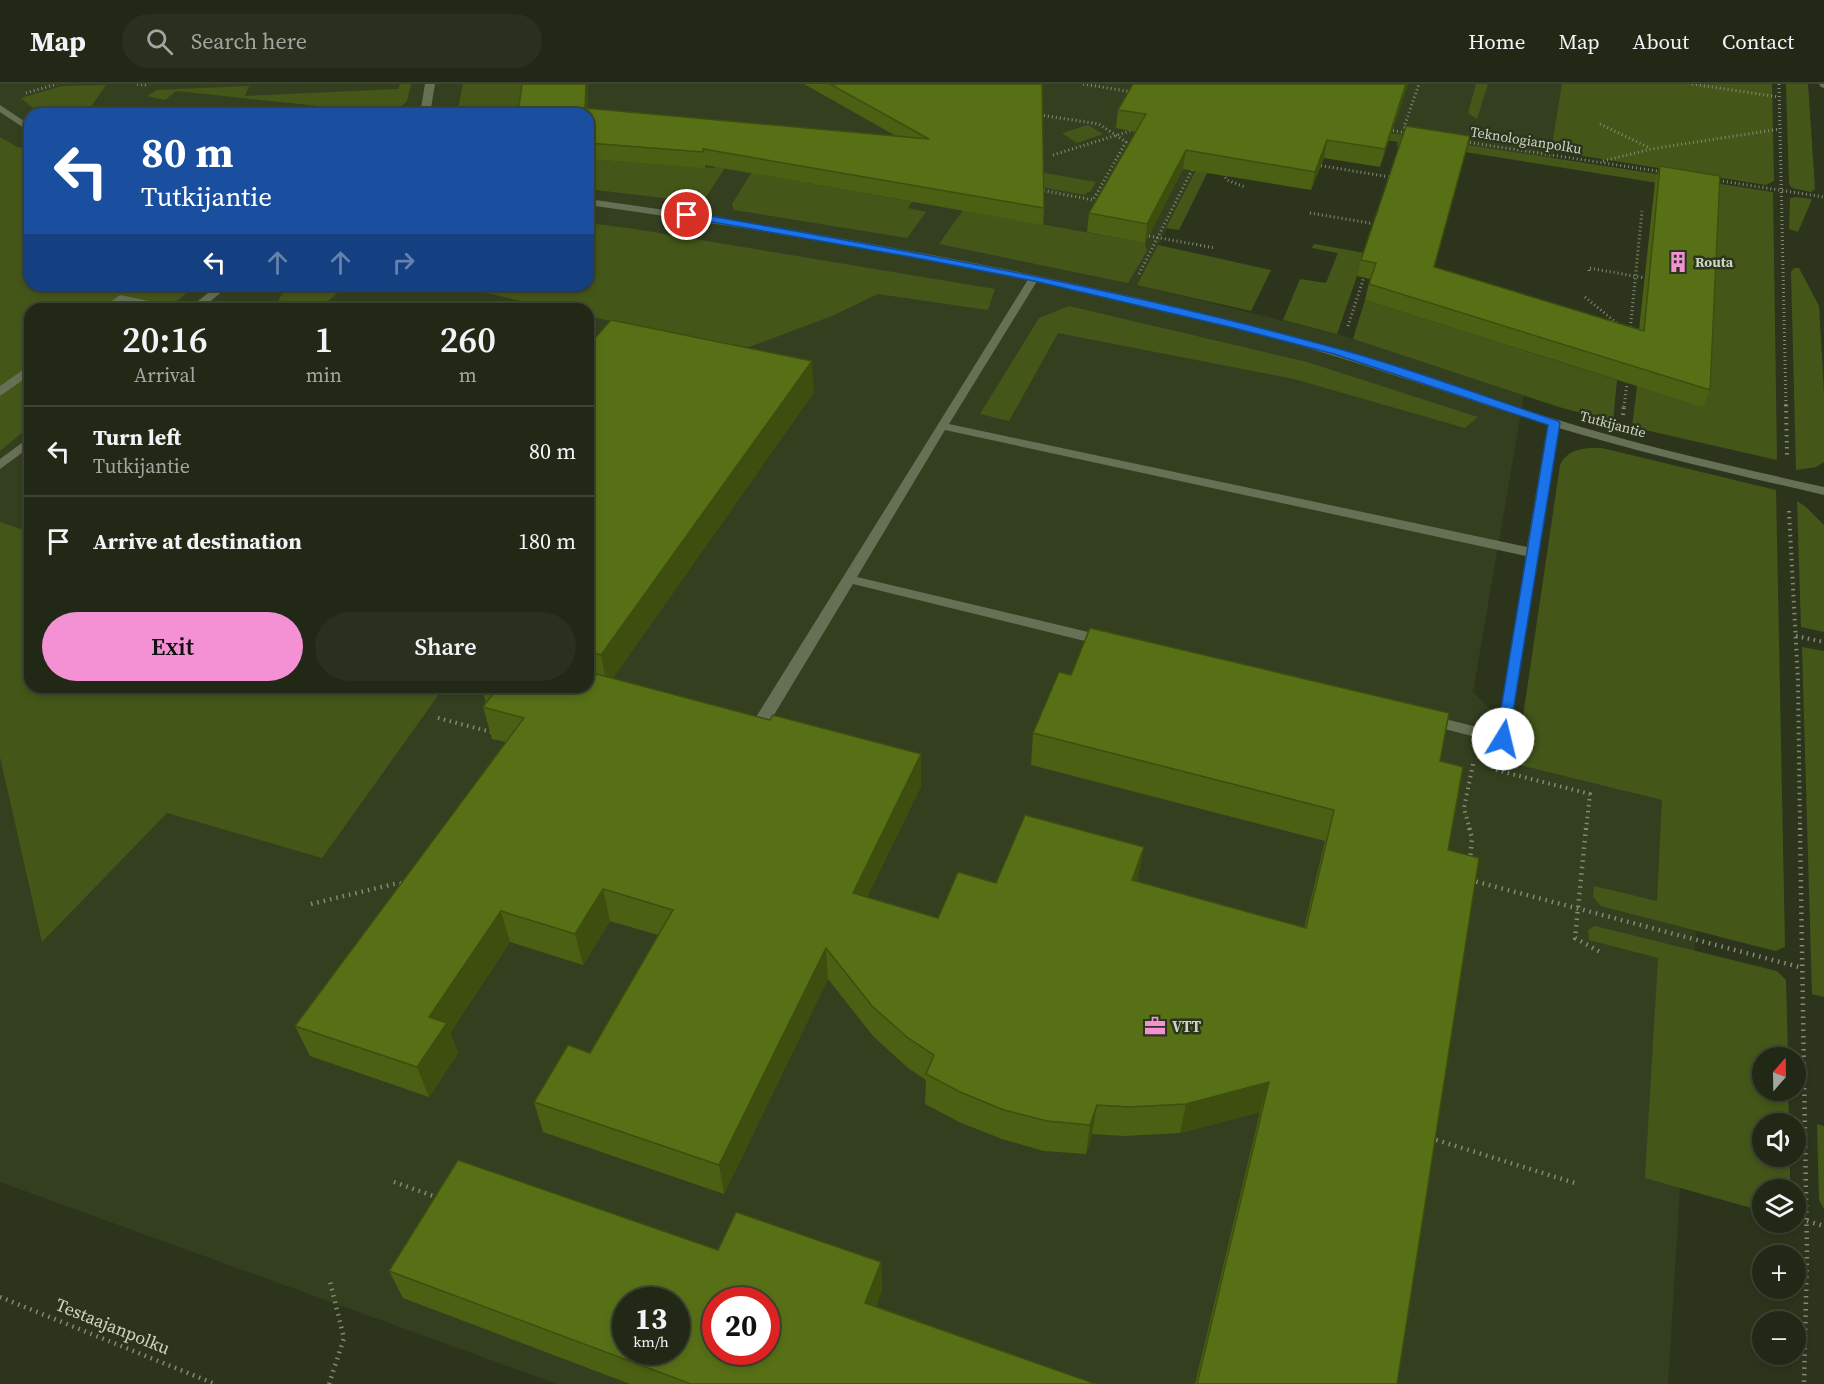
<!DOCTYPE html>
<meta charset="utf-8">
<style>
:root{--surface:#212815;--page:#29301e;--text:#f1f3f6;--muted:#a2a6a0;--line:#3e4434;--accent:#f491d4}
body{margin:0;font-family:"Source Serif 4",serif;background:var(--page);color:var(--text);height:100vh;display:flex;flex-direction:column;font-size:22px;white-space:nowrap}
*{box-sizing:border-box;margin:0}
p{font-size:20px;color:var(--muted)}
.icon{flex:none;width:33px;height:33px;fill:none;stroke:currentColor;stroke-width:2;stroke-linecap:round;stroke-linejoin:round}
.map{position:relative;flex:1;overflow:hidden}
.panel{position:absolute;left:24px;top:219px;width:570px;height:390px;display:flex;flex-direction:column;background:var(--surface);border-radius:18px;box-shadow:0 3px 9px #0003,0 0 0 2px var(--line)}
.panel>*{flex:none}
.banner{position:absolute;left:24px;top:24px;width:570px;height:183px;border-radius:18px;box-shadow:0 3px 9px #0003,0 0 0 2px var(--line);background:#1a4fa0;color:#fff;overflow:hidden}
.needle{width:39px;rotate:20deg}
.buttons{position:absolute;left:1752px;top:963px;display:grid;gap:12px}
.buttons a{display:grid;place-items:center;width:54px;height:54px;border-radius:50%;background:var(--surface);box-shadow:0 3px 9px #0003,0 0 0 2px var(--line);font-size:30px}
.speed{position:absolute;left:612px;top:1203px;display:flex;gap:12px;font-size:30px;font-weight:700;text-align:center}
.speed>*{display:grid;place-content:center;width:78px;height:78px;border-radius:50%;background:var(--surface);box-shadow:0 3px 9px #0003,0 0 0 2px var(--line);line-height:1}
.speed small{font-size:15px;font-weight:400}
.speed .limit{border:9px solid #d22;background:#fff;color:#111}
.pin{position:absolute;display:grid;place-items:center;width:51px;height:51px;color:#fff;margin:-26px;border:3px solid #fff;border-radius:50%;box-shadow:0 2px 6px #0007}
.me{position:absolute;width:66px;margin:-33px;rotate:9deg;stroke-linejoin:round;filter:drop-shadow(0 0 4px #0008)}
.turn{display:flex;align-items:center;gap:21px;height:126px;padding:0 18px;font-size:27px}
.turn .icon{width:78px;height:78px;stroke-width:2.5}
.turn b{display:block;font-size:42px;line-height:51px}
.lanes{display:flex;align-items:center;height:57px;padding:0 18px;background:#0003;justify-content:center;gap:30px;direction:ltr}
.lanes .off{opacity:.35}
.eta{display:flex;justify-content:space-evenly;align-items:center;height:102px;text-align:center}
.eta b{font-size:36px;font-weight:600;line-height:42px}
.cta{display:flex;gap:12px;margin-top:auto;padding:12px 18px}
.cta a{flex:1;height:69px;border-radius:36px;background:var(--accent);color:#111;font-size:24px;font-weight:600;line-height:69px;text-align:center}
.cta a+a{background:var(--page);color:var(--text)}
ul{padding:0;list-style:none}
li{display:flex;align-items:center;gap:18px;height:90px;padding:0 18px;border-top:2px solid var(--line)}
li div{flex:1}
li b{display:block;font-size:22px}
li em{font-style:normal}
header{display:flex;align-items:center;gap:36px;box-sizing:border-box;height:84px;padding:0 30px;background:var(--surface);border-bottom:2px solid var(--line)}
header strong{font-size:28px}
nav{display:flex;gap:33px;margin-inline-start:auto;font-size:21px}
.search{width:420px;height:54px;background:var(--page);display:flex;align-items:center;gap:15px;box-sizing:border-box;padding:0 21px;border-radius:33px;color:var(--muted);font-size:22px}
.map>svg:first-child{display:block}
</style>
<header>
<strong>Map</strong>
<div class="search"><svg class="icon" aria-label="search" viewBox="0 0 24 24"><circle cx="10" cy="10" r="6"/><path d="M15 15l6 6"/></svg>Search here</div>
<nav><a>Home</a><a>Map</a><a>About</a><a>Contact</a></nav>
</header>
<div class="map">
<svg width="1824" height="1300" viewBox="0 0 1824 1300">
<rect width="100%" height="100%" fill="#2c351c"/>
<path fill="#343f1f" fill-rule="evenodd" d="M 0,0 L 1563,0 L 1552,75 L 1228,24 L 1138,201 L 1337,250 L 1524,311 L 1473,608 L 1533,668 L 1704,713 L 1668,1300 L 557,1300 L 0,1098 ZM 30,30 L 588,30 L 588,201 L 30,201 ZM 30,225 L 588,225 L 588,603 L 30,603 ZM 626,1216 L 676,1216 L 676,1268 L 626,1268 ZM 716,1216 L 766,1216 L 766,1268 L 716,1268 Z"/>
<g fill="#445719">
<polygon points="400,0 411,0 407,17 394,30 176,7 165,16 147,12 157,6 249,2 245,12 398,5"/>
<polygon points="463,0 527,0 523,30 457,30"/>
<polygon points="1476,0 1488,0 1477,35 1468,29"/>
<polygon points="1562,0 1772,0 1774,97 1766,101 1551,67"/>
<polygon points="1786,0 1808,0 1815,105 1811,108 1792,104 1789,100"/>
<polygon points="106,1 86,30 40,30 21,14 62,2"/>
<polygon points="1228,24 1773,108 1777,376 1632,343 1637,302 1714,108 1421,61 1419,65 1397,62 1398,58 1232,31"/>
<polygon points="1088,41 1103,50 1077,59 1062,49"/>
<polygon points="731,52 739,53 723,87 704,116 697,118 588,105 588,75 714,84"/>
<polygon points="0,53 17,63 30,65 30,201 196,201 167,225 30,225 30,342 0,367"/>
<polygon points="773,54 763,91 912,118 908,124 926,128 907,154 734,126 732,120"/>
<polygon points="1210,59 1221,61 1179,146 1166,144"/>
<polygon points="1016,84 1096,98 1090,108 1087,108 1085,111 1007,97"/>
<polygon points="1796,113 1812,115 1798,148 1789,145 1790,114"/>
<polygon points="963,126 1145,159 1147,167 1128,199 939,160"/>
<polygon points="588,139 635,145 995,205 988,226 878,210 832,232 749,263 710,259 588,232 588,225 557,225 451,201 588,201"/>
<polygon points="1314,160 1365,169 1337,250 1283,236 1300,195 1326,199 1338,169 1312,164"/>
<polygon points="1158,161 1271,186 1251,227 1137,201"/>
<polygon points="1794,184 1799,184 1819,222 1824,309 1824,378 1816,383 1796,386 1791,188"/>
<polygon points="287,201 347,201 319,225 294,225 277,219"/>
<polygon points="1365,216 1617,296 1613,338 1559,323 1353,255"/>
<polygon points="1069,222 1307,278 1478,333 1465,344 1294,295 1058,249 1009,337 980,330 1039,234"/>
<path d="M 1589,364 L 1602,364 L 1776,406 L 1785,863 L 1775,867 L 1601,822 L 1593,813 L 1594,802 L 1657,817 L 1662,716 L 1516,680 L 1560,381 C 1567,368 1575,366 1589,364 Z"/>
<polygon points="1797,417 1806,423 1824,441 1824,548 1801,543"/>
<polygon points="0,438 30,448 30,603 444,603 322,774 167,729 42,858 0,673"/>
<polygon points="1802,563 1824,567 1824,913 1812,910"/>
<polygon points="1595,842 1777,887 1786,896 1788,973 1762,974 1762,1006 1788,1007 1789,1039 1762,1040 1762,1072 1790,1073 1790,1105 1762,1106 1762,1127 1645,1094 1658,874 1589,856 1588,846"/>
<polygon points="1817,1040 1824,1042 1824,1125 1819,1116"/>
</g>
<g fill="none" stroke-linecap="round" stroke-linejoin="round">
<g stroke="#838a77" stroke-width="3" stroke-dasharray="1 3" stroke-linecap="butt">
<polyline points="137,0 147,1"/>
<polyline points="1083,0 1132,8"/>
<polyline points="1692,0 1779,13"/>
<polyline points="1779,0 1786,323"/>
<polyline points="26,9 57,0"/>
<polyline points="1040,31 1099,40 1126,58 1093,116 1041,106"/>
<polyline points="1600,40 1650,64"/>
<polyline points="1389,46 1408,49"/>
<polyline points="1408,46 1404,43 1419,0"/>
<polyline points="1466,58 1663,88"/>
<polyline points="1053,71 1130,47"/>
<polyline points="1603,77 1651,65 1780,45"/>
<polyline points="1317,81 1390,93"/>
<polyline points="1223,90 1227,96 1245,103"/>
<polyline points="1715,96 1824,113"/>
<polyline points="1310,129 1375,140"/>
<polyline points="1149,152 1215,164"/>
<polyline points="1589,187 1589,184 1645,194"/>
<polyline points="1139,190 1194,82"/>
<polyline points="1585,213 1619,241"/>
<polyline points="1348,242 1364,193"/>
<polyline points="1630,247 1642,127"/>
<polyline points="1624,323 1627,299"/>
</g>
<g stroke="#838a77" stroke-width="4" stroke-dasharray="1.5 4.5" stroke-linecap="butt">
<polyline points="1786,321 1787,371"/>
<polyline points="1623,331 1624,321"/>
<polyline points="1789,427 1798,597 1800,746"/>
<polyline points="1796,552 1824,558"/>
<polyline points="438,634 491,648 493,644"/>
<polyline points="1496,686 1590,710 1586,746"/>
<polyline points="1470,746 1464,724 1473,680"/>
</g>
<g stroke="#838a77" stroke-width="4.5" stroke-dasharray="1.5 5" stroke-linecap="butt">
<polyline points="1469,744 1472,754 1470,776"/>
<polyline points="1586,744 1575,854 1602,869"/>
<polyline points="1800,744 1807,1170 1804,1300"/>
<polyline points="1470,796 1803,884"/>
<polyline points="311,820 398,799 404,801"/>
<polyline points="1430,1054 1578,1100"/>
<polyline points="394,1098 439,1114"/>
<polyline points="1807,1137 1824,1142"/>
<polyline points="0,1213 215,1300"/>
<polyline points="329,1300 344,1254 330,1198"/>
</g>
<g fill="#667055" fill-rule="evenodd">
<polygon points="425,0 435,0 430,30 420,30"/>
<polygon points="1034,191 1039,194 949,340 1527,463 1548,339 1550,336 1558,336 1560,339 1508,659 1503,660 1429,641 1422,636 1429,631 1497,648 1526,472 945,346 857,493 1105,552 1110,554 1112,557 1110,560 1105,562 853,500 760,654 748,654 746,650 748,646 1029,194"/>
<polygon points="218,201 230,201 201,225 188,225"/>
<polygon points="120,211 173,222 179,225 157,225 122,218 114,225 101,225"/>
<polygon points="30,281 30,291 0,312 0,302"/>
<polygon points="30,353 30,363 0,385 0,375"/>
</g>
<g fill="#667055" fill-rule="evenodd">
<polygon points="0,21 30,41 30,48 0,28"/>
<path d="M 588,115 C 816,147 1042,187 1265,245 C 1364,271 1460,306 1558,336 C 1645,363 1735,383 1824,403 L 1824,411 C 1733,390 1641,369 1552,342 C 1454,312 1358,277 1259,250 C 1038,192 814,153 588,121 Z"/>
</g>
<polygon fill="#667055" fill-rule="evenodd" points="1819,0 1824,0 1824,4 1821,3"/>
</g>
<g fill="#4b6013">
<polygon points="804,0 1042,0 1044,124 1043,141 705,81 705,84 588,75 588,24 896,52"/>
<polygon points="1408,0 1380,83 1324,74 1311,106 1183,85 1145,159 1087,148 1089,129 1136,48 1116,44 1118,26"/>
<polygon points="1660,82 1710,306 1703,323 1365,216 1370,195 1357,192 1361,176 1434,183 1639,246 1655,98"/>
<polygon points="588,262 814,308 613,594 921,702 867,813 938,834 996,799 1138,794 1137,798 1304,844 1325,757 1031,681 1033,649 1440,677 1448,766 1397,1300 1195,1300 1260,1028 1180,1049 1124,1052 1092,1050 1086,1070 1044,1067 1002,1055 959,1038 925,1020 926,996 908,984 873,952 828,895 724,1110 543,1048 534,1018 590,969 658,851 610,837 583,881 510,858 450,949 458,969 429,1013 310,972 295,942 506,658 492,655 483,623 486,619 481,603 588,603"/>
<polygon points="718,1166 881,1178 882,1206 876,1222 1096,1300 630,1300 403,1214 389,1187"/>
</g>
<g fill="#3d4e0f">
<polygon points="586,0 588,0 588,30 585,24"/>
<polygon points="1406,0 1408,0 1380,83 1385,65"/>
<polygon points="1327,56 1324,74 1311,106 1315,88"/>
<polygon points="1186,66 1183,85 1145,159 1147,140"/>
<polygon points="812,277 814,308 607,603 601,571"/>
<polygon points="921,670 921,702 854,840 853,809"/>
<polygon points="1144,763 1138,794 1127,828 1132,796"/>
<polygon points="603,805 610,837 583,881 575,850"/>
<polygon points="501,827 510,858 450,949 458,969 429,1013 417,983 429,933"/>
<polygon points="826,864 828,895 724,1110 719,1081"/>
<polygon points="1269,998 1260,1028 1180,1049 1186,1020"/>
<polygon points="1097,1021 1092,1050 1086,1070 1090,1041"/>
<polygon points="881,1178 882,1206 867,1246 865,1219"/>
</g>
<g fill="#577016" stroke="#3d4e0f" stroke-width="1.5" fill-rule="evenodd">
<polygon points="522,0 586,0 585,24 929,55 830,0 1042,0 1044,124 703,65 703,68 588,59 588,30 518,30"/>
<polygon points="1133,0 1406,0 1385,65 1327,56 1315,88 1186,66 1147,140 1089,129 1146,30 1118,26"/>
<polygon points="1406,42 1470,52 1434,183 1644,247 1660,82 1720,92 1710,306 1369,200 1376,179 1361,176"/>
<polygon points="611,236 812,277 601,571 588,567 588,262"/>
<polygon points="1090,544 1449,629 1440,677 1463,683 1448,766 1479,774 1397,1300 1197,1300 1269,998 1186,1020 1130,1023 1097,1021 1090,1041 1047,1037 1004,1026 960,1008 926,990 934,971 908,954 872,922 826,864 719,1081 534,1018 568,961 590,969 673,826 603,805 575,850 501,827 429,933 447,939 417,983 295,942 524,634 483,623 498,603 496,603 588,603 588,582 592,583 589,588 770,636 773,631 921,670 853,809 938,834 958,788 996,799 1025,731 1144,763 1132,796 1306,844 1334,726 1033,649 1059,588 1071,591"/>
<path d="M 458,1076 L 718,1166 L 736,1128 L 881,1178 L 865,1219 L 1096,1300 L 691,1300 L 389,1187 ZM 626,1216 L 676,1216 L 676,1268 L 626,1268 ZM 716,1216 L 766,1216 L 766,1268 L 716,1268 Z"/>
</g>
<path fill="#1a73e8" stroke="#114b97" stroke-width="1.5" d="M 687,128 C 906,166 1125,205 1339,265 C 1413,285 1485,313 1558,337 L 1560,339 L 1508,658 L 1498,658 L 1496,655 L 1548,341 L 1334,270 L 1234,244 L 1034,197 L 911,173 L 684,133 L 684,129 Z"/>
<defs>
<symbol id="building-bare" viewBox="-9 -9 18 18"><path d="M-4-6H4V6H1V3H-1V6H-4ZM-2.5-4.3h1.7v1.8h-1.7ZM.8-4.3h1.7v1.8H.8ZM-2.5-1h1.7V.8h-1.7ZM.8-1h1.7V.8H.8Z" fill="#f491d4" stroke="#2c351c" stroke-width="2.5" paint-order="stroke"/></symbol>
<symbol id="office-bare" viewBox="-9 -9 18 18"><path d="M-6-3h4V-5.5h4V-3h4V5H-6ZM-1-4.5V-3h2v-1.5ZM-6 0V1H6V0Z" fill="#f491d4" stroke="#2c351c" stroke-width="2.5" paint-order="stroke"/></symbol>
</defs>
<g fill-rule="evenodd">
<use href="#building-bare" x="1663" y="163" width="30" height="30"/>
<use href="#office-bare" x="1140" y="927" width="30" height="30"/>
</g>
<g text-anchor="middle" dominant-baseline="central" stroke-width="5" stroke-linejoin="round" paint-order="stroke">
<g font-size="14" fill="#ced4c5" stroke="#2c351c">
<text transform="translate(1526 56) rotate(9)">Teknologianpolku</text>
<text transform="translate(1613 340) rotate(15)">Tutkijantie</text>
</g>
<g font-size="14" font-weight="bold" fill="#ced4c5" stroke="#2c351c" text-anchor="start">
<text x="1695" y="178">Routa</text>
</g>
<g font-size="15" font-weight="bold" fill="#ced4c5" stroke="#2c351c" text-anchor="start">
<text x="1172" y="942">VTT</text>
</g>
<g font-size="18" fill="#ced4c5" stroke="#2c351c">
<text transform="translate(113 1242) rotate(22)">Testaajanpolku</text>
</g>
</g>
</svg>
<div class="buttons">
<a><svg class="needle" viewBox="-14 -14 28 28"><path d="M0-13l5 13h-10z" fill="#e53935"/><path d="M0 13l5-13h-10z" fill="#a2a6a0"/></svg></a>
<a><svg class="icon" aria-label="sound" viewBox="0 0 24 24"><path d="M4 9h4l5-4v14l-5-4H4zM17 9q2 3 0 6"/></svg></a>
<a><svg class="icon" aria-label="layers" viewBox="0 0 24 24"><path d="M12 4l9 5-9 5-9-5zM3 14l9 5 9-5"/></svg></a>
<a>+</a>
<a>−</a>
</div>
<div class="speed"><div>13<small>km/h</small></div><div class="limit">20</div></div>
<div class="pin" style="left:687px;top:131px;background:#d93025"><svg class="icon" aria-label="arrive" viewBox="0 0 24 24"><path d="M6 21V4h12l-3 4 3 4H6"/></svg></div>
<svg class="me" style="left:1503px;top:655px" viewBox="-20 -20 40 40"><circle r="19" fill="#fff"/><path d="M0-13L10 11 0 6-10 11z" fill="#1a73e8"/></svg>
<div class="banner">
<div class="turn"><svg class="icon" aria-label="left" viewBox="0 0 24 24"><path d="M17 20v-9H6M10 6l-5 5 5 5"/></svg><div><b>80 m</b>Tutkijantie</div></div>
<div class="lanes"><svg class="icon" aria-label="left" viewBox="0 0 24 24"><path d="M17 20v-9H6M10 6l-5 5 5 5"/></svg><svg class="icon off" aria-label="ahead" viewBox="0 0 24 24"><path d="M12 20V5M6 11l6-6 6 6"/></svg><svg class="icon off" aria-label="ahead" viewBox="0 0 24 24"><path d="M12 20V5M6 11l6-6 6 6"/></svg><svg class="icon off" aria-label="right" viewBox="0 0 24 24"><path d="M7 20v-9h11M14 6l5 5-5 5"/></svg></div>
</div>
<section class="panel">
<div class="eta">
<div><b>20:16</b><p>Arrival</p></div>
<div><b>1</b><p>min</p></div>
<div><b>260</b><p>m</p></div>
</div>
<ul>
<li><svg class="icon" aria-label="left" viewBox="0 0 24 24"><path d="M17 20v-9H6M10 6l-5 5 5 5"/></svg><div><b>Turn left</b><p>Tutkijantie</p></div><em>80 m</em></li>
<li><svg class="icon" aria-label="arrive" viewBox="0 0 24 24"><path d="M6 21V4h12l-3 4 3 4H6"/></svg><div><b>Arrive at destination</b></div><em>180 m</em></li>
</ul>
<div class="cta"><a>Exit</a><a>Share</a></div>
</section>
</div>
